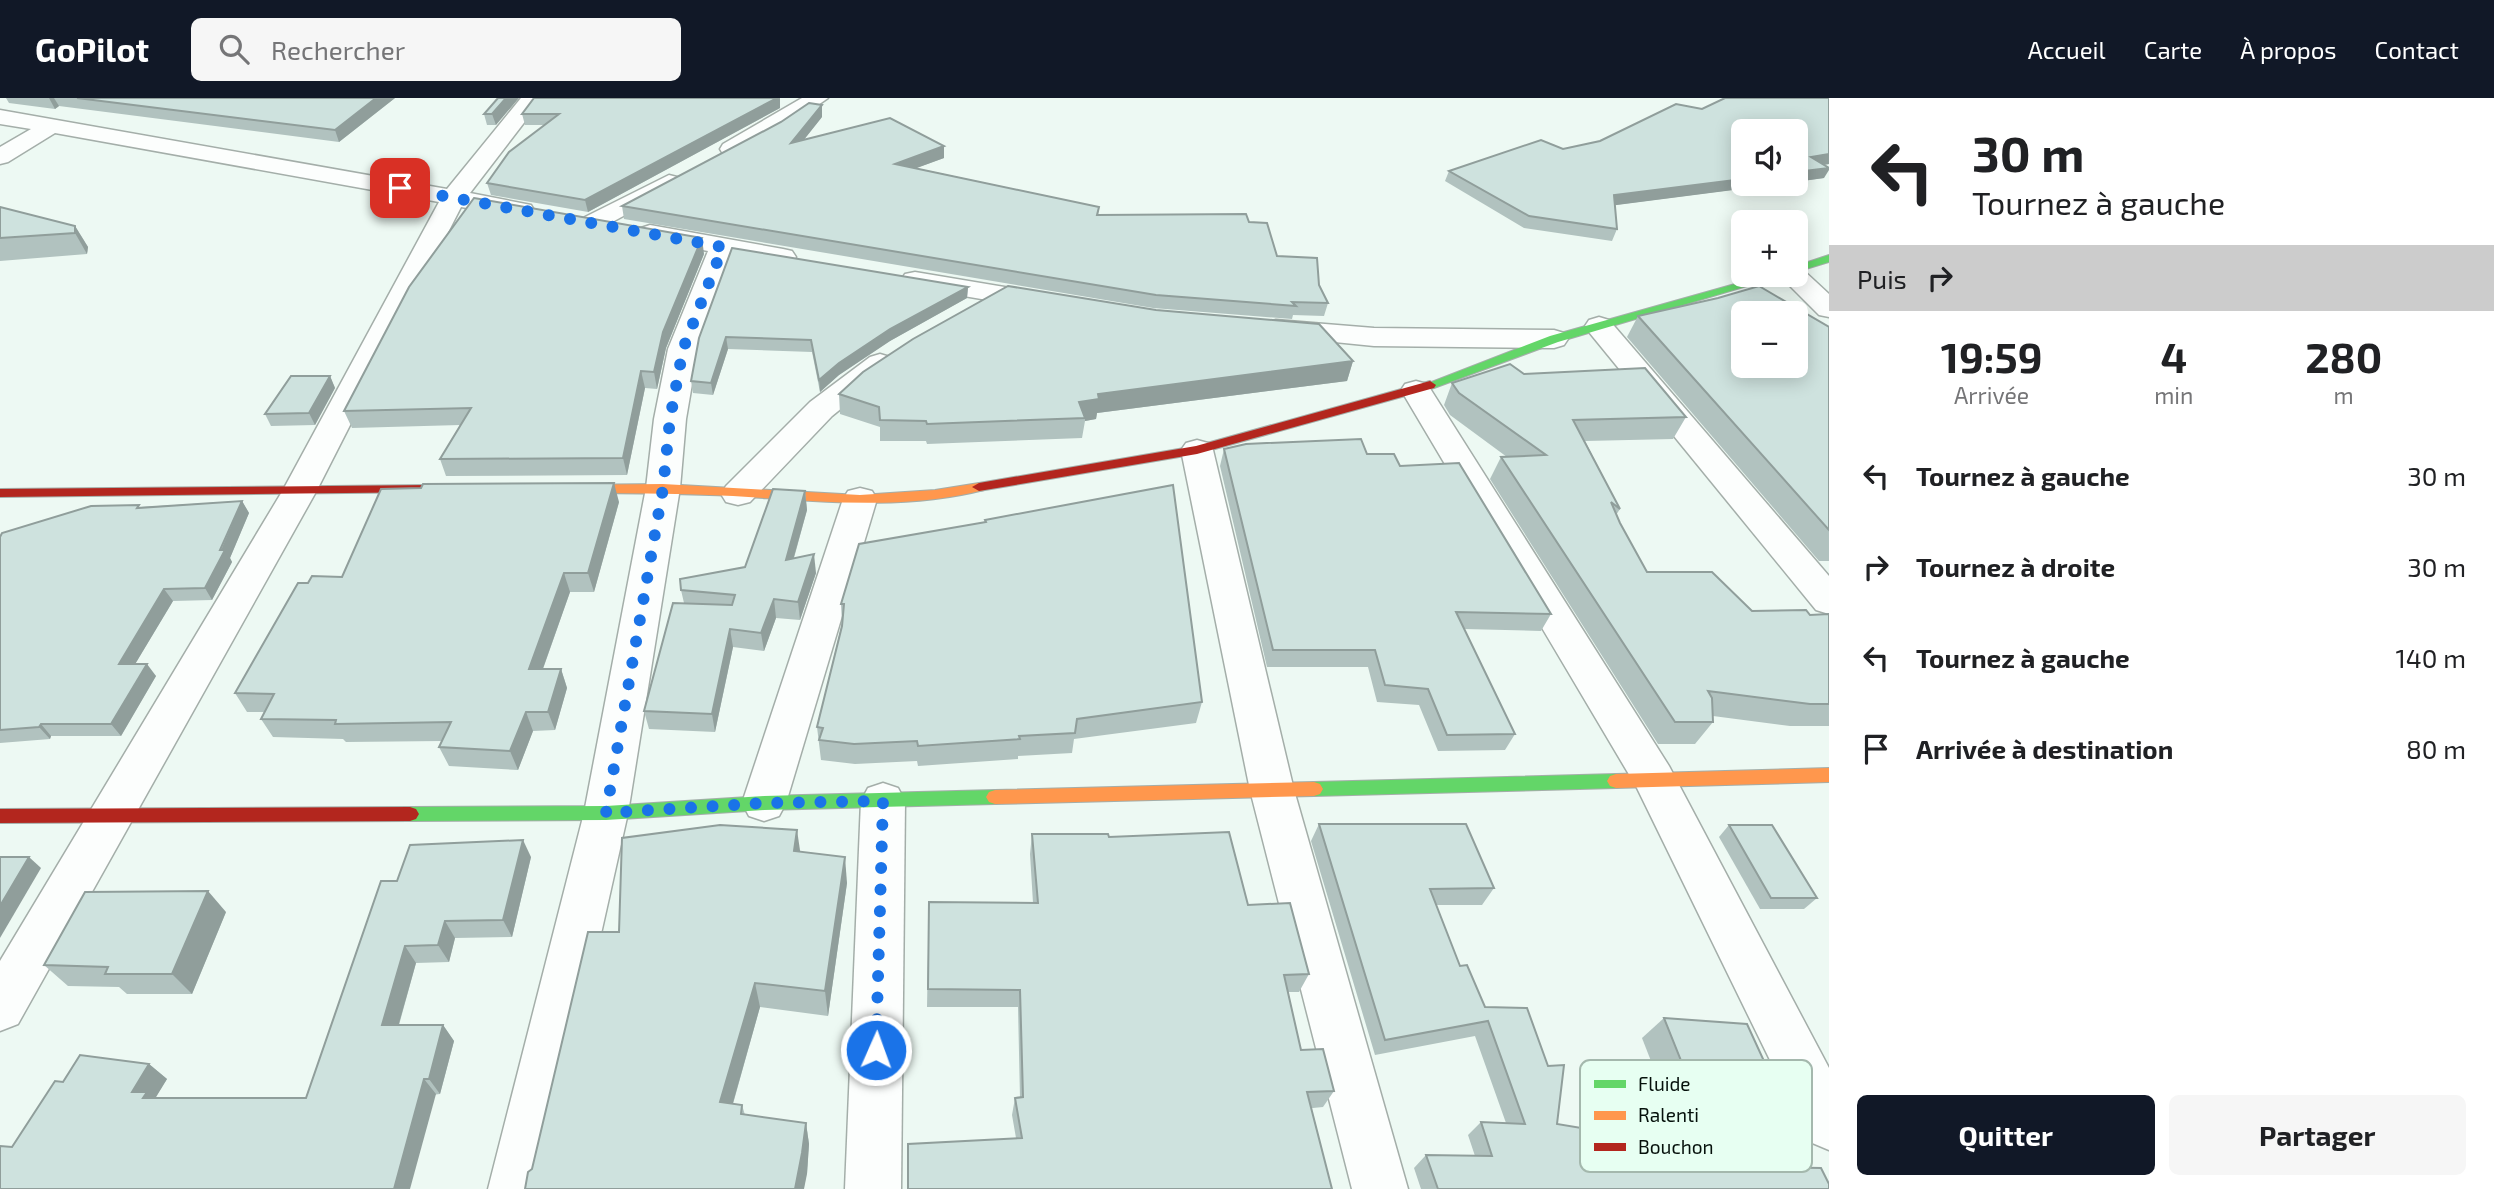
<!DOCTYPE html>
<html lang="fr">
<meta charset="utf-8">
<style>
:root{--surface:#fff;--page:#f6f6f6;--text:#202124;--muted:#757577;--accent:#111827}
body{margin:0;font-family:"Exo 2",sans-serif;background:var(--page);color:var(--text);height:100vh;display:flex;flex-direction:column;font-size:26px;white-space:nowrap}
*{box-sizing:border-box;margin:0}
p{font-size:23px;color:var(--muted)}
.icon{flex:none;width:38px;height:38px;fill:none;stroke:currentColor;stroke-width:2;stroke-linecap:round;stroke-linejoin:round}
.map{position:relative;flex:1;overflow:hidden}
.sheet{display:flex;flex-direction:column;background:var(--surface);width:665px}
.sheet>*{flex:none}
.top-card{background:#fff;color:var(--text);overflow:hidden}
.controls{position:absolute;left:1731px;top:21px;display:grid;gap:14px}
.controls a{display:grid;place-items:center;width:77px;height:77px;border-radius:10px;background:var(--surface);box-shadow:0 4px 18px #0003;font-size:35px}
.pin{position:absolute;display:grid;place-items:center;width:60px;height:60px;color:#fff;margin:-30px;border-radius:14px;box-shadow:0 4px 10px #0006}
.me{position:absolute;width:77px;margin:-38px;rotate:2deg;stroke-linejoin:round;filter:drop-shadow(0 0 5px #0008)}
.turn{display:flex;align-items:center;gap:24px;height:147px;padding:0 28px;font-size:32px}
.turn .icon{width:91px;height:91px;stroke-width:2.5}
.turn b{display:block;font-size:49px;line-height:60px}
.then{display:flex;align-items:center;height:66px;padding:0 28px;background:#0003;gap:14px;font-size:26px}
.eta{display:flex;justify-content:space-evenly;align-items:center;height:119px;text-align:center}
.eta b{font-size:42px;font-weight:700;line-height:49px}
.primary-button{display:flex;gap:14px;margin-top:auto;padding:14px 28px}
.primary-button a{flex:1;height:80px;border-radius:10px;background:var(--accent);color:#fff;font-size:28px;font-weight:700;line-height:80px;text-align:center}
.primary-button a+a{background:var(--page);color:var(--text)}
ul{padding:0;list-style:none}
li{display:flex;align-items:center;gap:21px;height:91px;padding:0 28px}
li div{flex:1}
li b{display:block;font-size:26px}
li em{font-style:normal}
header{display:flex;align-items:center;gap:42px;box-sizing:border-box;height:98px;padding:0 35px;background:var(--accent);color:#fff}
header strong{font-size:33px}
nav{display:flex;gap:38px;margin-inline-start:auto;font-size:24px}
.search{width:490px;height:63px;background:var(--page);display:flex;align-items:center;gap:18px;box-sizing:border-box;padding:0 24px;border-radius:10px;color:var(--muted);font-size:26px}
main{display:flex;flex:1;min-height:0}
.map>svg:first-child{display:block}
</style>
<header>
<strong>GoPilot</strong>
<div class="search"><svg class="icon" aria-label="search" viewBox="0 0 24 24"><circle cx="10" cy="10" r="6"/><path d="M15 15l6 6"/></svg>Rechercher</div>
<nav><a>Accueil</a><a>Carte</a><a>À propos</a><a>Contact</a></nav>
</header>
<main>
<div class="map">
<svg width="1829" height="1091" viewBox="0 0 1829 1091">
<rect width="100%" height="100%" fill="#edf9f3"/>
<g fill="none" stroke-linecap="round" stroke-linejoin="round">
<defs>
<g id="street">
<polygon points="521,0 543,0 470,95 531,107 534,112 531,117 522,119 461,109 317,392 18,926 0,933 0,863 283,392 439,104 55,35 8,64 0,66 0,49 31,31 0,26 0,12 447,91"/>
<polygon points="802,0 828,0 781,33 739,56 723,56 720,51 723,46"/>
<polygon points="669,77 677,79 681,84 677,89 603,129 594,132 585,129 581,124 585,119"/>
<polygon points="650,127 783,151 792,153 796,159 792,165 783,167 733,158 698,251 686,321 680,390 628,715 544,1091 488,1091 584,715 646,390 654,321 668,251 708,153 641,140 637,135 641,130"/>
<polygon points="1796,170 1802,171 1829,196 1829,219 1819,217 1779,177 1796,177"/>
<polygon points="915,174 1046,196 1056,198 1060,204 1056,210 1046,212 905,188 901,182 905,176"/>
<polygon points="1599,219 1609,222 1829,478 1829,516 1816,512 1589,234 1585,228 1589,222"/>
<polygon points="1276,222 1374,230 1554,232 1564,235 1568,241 1564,247 1554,250 1374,248 1266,237 1262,231 1266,225"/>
<polygon points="880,256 890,259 895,265 890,271 832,318 750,404 738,407 726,404 721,396 726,388 810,304 870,259"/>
<polygon points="1416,283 1427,286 1431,292 1669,668 1829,970 1829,1052 1810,1044 1637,690 1401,292 1405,286"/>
<polygon points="1197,342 1208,345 1213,352 1294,692 1408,1091 1352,1091 1250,692 1181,352 1186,345"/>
<polygon points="860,390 872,393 877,401 786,705 779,718 764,723 749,718 742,705 843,401 848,393"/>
<polygon points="883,685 898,690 905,703 901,1091 845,1091 861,703 868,690"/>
</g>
<g id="fast">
<polygon points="1829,157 1829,164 1796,174 1796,168"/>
<polygon points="1767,177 1784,177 1558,244 1434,290 1426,290 1424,287 1550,238"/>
<polygon points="1616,676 1622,678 1625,683 1622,688 1616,690 1314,698 1308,696 1305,691 1308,686 1314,684"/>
<polygon points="995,692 1001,694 1004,699 1001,704 995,706 764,712 606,722 410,723 404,721 401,716 404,711 410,709 606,708 764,698"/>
</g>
<g id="slow">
<path d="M 979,385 L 984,386 L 986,389 L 984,392 C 903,413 816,403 733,398 C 676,395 619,395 562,395 L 555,391 L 562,387 L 663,386 L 860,397 L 935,392 Z"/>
<polygon points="1829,670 1829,684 1616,690 1610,688 1607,683 1610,678 1616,676"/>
<polygon points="1314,684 1320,686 1323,691 1320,696 1314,698 995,706 989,704 986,699 989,694 995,692"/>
</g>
<g id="jam">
<polygon points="1430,283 1436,287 1434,290 1197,356 979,393 972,389 979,385 1196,348"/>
<polygon points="432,387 437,388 439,391 437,394 0,399 0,391"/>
<polygon points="410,709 416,711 419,716 416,721 410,723 0,725 0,711"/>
</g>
</defs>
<use href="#street" stroke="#a4aea9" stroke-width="3"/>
<use href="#fast" stroke="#a4aea9" stroke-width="2"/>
<use href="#slow" stroke="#a4aea9" stroke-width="2"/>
<use href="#jam" stroke="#a4aea9" stroke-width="2"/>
<use href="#street" fill="#fcfefd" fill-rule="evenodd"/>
<use href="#fast" fill="#63d668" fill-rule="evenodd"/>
<use href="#slow" fill="#ff974d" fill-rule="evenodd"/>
<use href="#jam" fill="#b3261e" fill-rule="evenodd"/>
</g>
<g fill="#b1c2bf">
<polygon points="6,0 395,0 339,44 59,8 55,11 9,5"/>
<polygon points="498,0 496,27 487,27 484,16"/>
<polygon points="534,0 780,0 780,10 588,114 491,97 487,85 544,27 525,27 522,16"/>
<polygon points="1829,0 1829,66 1825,67 1824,80 1615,107 1617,131 1612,143 1524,130 1445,83 1449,73 1563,51 1600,43 1702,11"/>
<polygon points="822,19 804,41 944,60 916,70 1099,109 1098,117 1249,124 1277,158 1319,187 1328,205 1324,218 1293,217 1292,221 1153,210 624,121 622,108"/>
<polygon points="0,109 75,128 88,149 87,156 0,163"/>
<polygon points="704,156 666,250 657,291 645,290 627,377 446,378 440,361 460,327 352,330 344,313"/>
<polygon points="968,189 967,200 890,243 839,277 820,294 812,254 728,251 713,297 693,295 691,283 699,240"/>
<polygon points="1638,218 1829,229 1829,463 1819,463 1627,239"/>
<polygon points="1353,263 1347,283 1097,315 1096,321 1085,323 1082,340 927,346 926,343 880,343 880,329 840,316 839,296"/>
<polygon points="1524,276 1686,319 1673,341 1585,343 1620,411 1616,417 1620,425 1647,474 1752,513 1810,517 1829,516 1829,628 1790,628 1713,618 1713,624 1695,646 1658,646 1490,381 1501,359 1507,359 1450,317 1444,307 1452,285"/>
<polygon points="330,278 335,290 315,327 271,328 265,316"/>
<polygon points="1224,351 1367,356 1400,368 1551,516 1541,533 1464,531 1515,636 1505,652 1438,653 1419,607 1377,604 1368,569 1267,569 1220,368"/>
<polygon points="805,393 807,412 794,460 816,475 800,522 776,520 764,553 733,549 715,634 649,631 644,613 684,505 681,492 745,469"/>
<polygon points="242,403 249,415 230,460 232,464 212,502 173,503 135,566 156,578 121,638 51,638 50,641 0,645 0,439 141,409"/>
<polygon points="619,404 594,494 570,494 543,571 561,571 567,590 555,632 533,633 518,672 449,668 439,649 442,643 346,644 343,641 273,639 261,621 264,614 247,614 235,595 308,485 342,479"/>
<polygon points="985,422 1202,604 1196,625 1074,641 1072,655 1018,658 1018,661 918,668 917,663 855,666 821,662 817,629 842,525 841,506 985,425"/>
<polygon points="1319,726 1494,790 1482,807 1436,807 1460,868 1557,1026 1707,1068 1829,1091 1421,1091 1414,1070 1426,1057 1475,1058 1468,1037 1481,1024 1506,1025 1475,938 1375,957 1311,743"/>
<polygon points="1729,727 1817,800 1804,811 1760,811 1719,739"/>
<polygon points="1032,736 1109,739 1248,807 1309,876 1299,894 1288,894 1301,952 1334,993 1323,1009 1016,1040 1012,1017 1015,1000 1020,1000 1018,909 927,909 929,804 1033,805 1030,756"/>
<polygon points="800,754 847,785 828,918 760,909 733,1006 742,1007 745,1017 806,1025 809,1046 807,1076 532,1071 619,834"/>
<polygon points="531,759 512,839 455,840 449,864 416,865 399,927 443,927 454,943 440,996 12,1049 63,984 149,966 167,981 155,1000 306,1000 397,783"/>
<polygon points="226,814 192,896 127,896 119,889 68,888 44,867"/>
<polygon points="1664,920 1775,987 1749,1005 1665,999 1642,940"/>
</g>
<g fill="#909e9b">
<polygon points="49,0 54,0 59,8 55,11"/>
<polygon points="376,0 395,0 339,44 335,32"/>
<polygon points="506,0 519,0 496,27 492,16"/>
<polygon points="777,0 780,0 780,10 588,114 585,102"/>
<polygon points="822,7 822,19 792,57 791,45"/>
<polygon points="944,48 944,60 895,78 895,66"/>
<polygon points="1829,56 1829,66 1805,69 1811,59"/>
<polygon points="1829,70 1829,72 1824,80 1796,84 1796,74"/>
<polygon points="1743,81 1743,86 1780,86 1609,108 1614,97"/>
<polygon points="75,128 88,149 87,156 75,135"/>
<polygon points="702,140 704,156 666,250 657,291 654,274 663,234"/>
<polygon points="968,189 967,200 890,243 839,277 820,294 819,282 839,265 890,231"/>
<polygon points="726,239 728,251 713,297 711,285"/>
<polygon points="1353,263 1347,283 1097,315 1096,321 1085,323 1085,320 1079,304 1098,296"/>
<polygon points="641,273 645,290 627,377 623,360"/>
<polygon points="330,278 335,290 315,327 309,315"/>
<polygon points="614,385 619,404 594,494 588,475"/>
<polygon points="805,393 807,412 788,480 786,462"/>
<polygon points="242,403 249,415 230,460 232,464 212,502 205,490"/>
<polygon points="814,456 816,475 800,522 798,504"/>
<polygon points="564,475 570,494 536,590 529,571"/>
<polygon points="164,491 173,503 128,578 119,566"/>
<polygon points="774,501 776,520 764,553 761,535"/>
<polygon points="730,531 733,549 715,634 712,616"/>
<polygon points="147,566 156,578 121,638 111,626"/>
<polygon points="561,571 567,590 555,632 548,614"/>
<polygon points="526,614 533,633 518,672 510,653"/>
<polygon points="41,626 51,638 50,641 39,629"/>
<polygon points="797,732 801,759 794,753"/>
<polygon points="523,742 531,759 512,839 503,822"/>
<polygon points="29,759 41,770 0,840 0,808"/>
<polygon points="845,759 847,785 828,918 825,893"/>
<polygon points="208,793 226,814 192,896 172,876"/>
<polygon points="445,823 455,840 449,864 438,847"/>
<polygon points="405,848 416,865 394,943 382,927"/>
<polygon points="755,885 760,909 727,1026 720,1004"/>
<polygon points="443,927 454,943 440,996 429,981"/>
<polygon points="149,966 167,981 150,1009 132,994"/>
<polygon points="424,981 436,996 410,1091 394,1091"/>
<polygon points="806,1025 809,1046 807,1076 804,1091 795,1091"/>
</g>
<g fill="#cee2de" stroke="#909e9b" stroke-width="2" fill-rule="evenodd">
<polygon points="77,0 376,0 335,32"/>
<polygon points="498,0 506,0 492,16 484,16"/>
<polygon points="534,0 777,0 585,102 487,85 509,54 559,16 522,16"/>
<polygon points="1725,0 1829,0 1829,56 1811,59 1829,70 1796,74 1796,33 1743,33 1743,81 1614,97 1617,131 1529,118 1449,73 1541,42 1563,51 1600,43 1676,6 1702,11"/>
<polygon points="809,5 822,7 791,45 890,20 944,48 895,66 1099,109 1097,117 1246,116 1249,124 1267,125 1277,158 1317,160 1319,187 1328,205 1292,204 1296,208 1156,197 622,108 781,24"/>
<polygon points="474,100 702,140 663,234 654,274 641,273 623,360 440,361 471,310 344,313 409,189"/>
<polygon points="0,109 75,128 75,135 0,140"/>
<polygon points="732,150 968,189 890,231 839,265 819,282 811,242 726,239 711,285 691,283 699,240"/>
<polygon points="1008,188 1156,212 1319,226 1353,263 1098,296 1099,301 1079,304 1085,320 927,326 926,323 880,322 879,309 839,296 863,274 913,241"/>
<path d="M 1759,188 L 1829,229 L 1829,432 L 1638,218 L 1718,200 ZM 1743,215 L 1796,215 L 1796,268 L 1743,268 Z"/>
<polygon points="1510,266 1524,276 1645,270 1686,319 1573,322 1620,411 1611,404 1620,425 1647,474 1712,474 1752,513 1806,512 1810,517 1829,516 1829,606 1810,606 1708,593 1712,600 1713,624 1675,624 1501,359 1546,357 1459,295 1452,285"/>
<polygon points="291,278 330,278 309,315 265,316"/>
<polygon points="1361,341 1367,356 1394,356 1400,368 1459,365 1551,516 1456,514 1515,636 1447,637 1428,591 1385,587 1375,552 1273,552 1224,351 1246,346"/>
<polygon points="614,385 588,475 564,475 529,571 561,571 548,614 526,614 510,653 439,649 451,624 335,626 336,622 261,621 274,596 235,595 298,485 308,485 312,478 342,479 381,391 421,390 423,386"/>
<polygon points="1173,387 1202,604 1077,621 1075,635 1019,638 1020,641 918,648 917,643 854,646 819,642 823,630 817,629 842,528 844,506 841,506 859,446 986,424 985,422"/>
<polygon points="773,391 805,393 786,462 814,456 798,504 774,501 761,535 730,531 712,616 644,613 673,505 732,507 735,497 681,492 680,481 745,469"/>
<polygon points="242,403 220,452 225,452 205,490 164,491 119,566 147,566 111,626 41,626 39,629 0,632 0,439 2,435 91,408 139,407 137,410"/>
<polygon points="1319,726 1466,726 1494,790 1430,791 1460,868 1467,867 1485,909 1527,910 1548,968 1564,967 1557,1026 1701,1050 1707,1068 1821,1070 1829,1086 1829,1091 1438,1091 1426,1057 1492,1058 1481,1024 1525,1026 1488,923 1385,942"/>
<polygon points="720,727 797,732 794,753 845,759 825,893 755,885 720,1004 742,1007 741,1016 806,1025 802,1055 795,1091 525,1091 528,1074 532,1071 588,834 619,834 622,740"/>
<polygon points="1729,727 1772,727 1817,800 1771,800"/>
<polygon points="1229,734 1248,807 1290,805 1309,876 1284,877 1301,952 1323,951 1334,993 1307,994 1332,1091 908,1091 908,1046 1022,1040 1015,1000 1023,999 1020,892 928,891 929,804 1038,805 1032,736 1108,736 1109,739"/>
<polygon points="523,742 503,822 445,823 438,847 405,848 382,927 443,927 429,981 424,981 394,1091 0,1091 0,1048 12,1049 55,983 63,984 80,957 149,966 132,994 147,994 143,1000 306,1000 381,783 397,783 410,747"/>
<polygon points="0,759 29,759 0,808"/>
<polygon points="208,793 172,876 105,876 108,869 44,867 85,794"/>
<polygon points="1664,920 1747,926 1775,987 1688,980"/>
</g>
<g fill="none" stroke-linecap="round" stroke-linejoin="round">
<polyline stroke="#1a73e8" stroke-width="12" stroke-dasharray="0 21.6" points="400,90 723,149 683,251 670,321 663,390 606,715 764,705 883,703 876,952"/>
</g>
<rect x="1580" y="962" width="232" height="112" rx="10" fill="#e7fff2" stroke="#a4b8ad" stroke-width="2"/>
<rect x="1594" y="982" width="32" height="8" fill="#63d668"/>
<rect x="1594" y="1013" width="32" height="9" fill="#ff974d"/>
<rect x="1594" y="1045" width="32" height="8" fill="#b3261e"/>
<g font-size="19" fill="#06110c">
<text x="1638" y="993">Fluide</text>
<text x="1638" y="1024">Ralenti</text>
<text x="1638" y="1056">Bouchon</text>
</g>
</svg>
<div class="controls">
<a><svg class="icon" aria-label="sound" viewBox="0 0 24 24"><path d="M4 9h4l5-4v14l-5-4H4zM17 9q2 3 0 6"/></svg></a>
<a>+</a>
<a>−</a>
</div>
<div class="pin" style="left:400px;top:90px;background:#d93025"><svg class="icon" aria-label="arrive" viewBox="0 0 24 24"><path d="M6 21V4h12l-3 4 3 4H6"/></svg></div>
<svg class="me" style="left:876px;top:952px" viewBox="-20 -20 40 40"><circle r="17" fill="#1a73e8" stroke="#fff" stroke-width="3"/><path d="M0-11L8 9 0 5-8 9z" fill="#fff"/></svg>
</div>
<section class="sheet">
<div class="top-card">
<div class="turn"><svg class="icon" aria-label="left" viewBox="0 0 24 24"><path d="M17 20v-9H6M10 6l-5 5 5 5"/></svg><div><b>30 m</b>Tournez à gauche</div></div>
<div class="then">Puis<svg class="icon" aria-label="right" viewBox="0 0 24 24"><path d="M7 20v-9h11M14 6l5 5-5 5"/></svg></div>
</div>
<div class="eta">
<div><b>19:59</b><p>Arrivée</p></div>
<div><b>4</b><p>min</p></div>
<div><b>280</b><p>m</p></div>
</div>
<ul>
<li><svg class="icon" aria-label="left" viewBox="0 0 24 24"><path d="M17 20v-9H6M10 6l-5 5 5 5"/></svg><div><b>Tournez à gauche</b></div><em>30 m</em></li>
<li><svg class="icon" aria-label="right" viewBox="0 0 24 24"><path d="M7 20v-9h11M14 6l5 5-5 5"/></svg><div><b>Tournez à droite</b></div><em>30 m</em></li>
<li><svg class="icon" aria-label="left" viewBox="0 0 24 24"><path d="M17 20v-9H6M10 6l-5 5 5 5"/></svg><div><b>Tournez à gauche</b></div><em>140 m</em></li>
<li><svg class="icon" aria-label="arrive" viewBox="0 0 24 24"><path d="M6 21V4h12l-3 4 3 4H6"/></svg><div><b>Arrivée à destination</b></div><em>80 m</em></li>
</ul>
<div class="primary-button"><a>Quitter</a><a>Partager</a></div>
</section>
</main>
